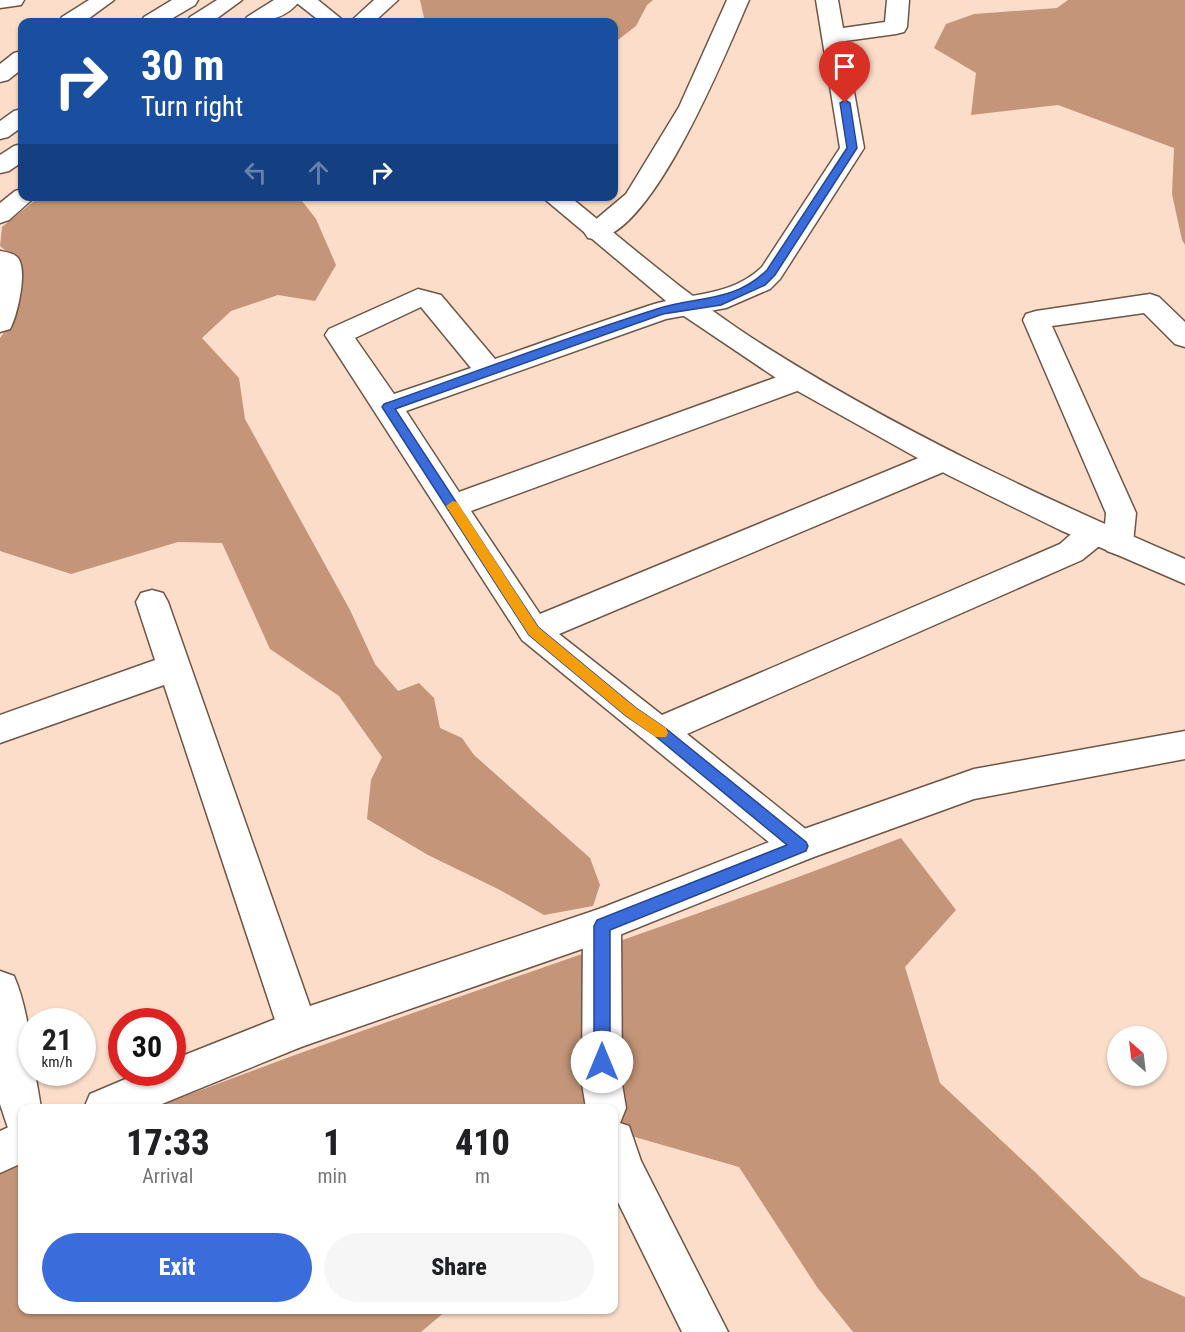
<!DOCTYPE html>
<style>
:root{--surface:#fff;--page:#f6f6f6;--text:#202124;--muted:#757577;--accent:#3a6cdc}
body{margin:0;font-family:"Roboto Condensed",sans-serif;background:var(--page);color:var(--text);height:100vh;display:flex;flex-direction:column;font-size:22px;white-space:nowrap}
*{box-sizing:border-box;margin:0}
p{font-size:20px;color:var(--muted)}
.icon{flex:none;width:33px;height:33px;fill:none;stroke:currentColor;stroke-width:2;stroke-linecap:round;stroke-linejoin:round}
.map{position:relative;flex:1;overflow:hidden}
.drawer{position:absolute;left:18px;top:1104px;width:600px;height:210px;display:flex;flex-direction:column;background:var(--surface);border-radius:12px;box-shadow:0 2px 4px #0004}
.drawer>*{flex:none}
.hud{position:absolute;left:18px;top:18px;width:600px;height:183px;border-radius:12px;box-shadow:0 2px 4px #0004;background:#1a4fa0;color:#fff;overflow:hidden}
.needle{width:39px;rotate:332deg}
.buttons{position:absolute;left:1107px;top:1026px;display:grid;gap:12px}
.buttons a{display:grid;place-items:center;width:60px;height:60px;border-radius:50%;background:var(--surface);box-shadow:0 2px 4px #0004;font-size:30px}
.speed{position:absolute;left:18px;top:1008px;display:flex;gap:12px;font-size:30px;font-weight:700;text-align:center}
.speed>*{display:grid;place-content:center;width:78px;height:78px;border-radius:50%;background:var(--surface);box-shadow:0 2px 4px #0004;line-height:1}
.speed small{font-size:15px;font-weight:400}
.speed .limit{border:9px solid #d22;background:#fff;color:#111}
.pin{position:absolute;display:grid;place-items:center;width:51px;height:51px;color:#fff;margin:-62px -26px;border-radius:50% 50% 50% 0;rotate:-45deg;box-shadow:0 0 6px #0007}
.pin .icon{rotate:45deg}
.me{position:absolute;width:66px;margin:-33px;rotate:0deg;stroke-linejoin:round;filter:drop-shadow(0 0 4px #0008)}
.turn{display:flex;align-items:center;gap:21px;height:126px;padding:0 24px;font-size:27px}
.turn .icon{width:78px;height:78px;stroke-width:2.5}
.turn b{display:block;font-size:42px;line-height:51px}
.lanes{display:flex;align-items:center;height:57px;padding:0 24px;background:#0003;justify-content:center;gap:30px;direction:ltr}
.lanes .off{opacity:.35}
.eta{display:flex;justify-content:space-evenly;align-items:center;height:102px;text-align:center}
.eta b{font-size:36px;font-weight:800;line-height:42px}
.action{display:flex;gap:12px;margin-top:auto;padding:12px 24px}
.action a{flex:1;height:69px;border-radius:36px;background:var(--accent);color:#fff;font-size:24px;font-weight:800;line-height:69px;text-align:center}
.action a+a{background:var(--page);color:var(--text)}
.map>svg:first-child{display:block}
</style>
<div class="map">
<svg width="1185" height="1332" viewBox="0 0 1185 1332">
<rect width="100%" height="100%" fill="#fbddca"/>
<g fill="#c49578">
<polygon points="420,0 653,0 647,5 636,26 614,43 614,22 425,22"/>
<polygon points="1068,0 1185,0 1185,245 1182,240 1172,194 1174,148 1058,105 971,115 976,73 934,48 946,24 974,14 1057,8"/>
<polygon points="39,197 299,197 316,219 336,265 315,301 278,295 231,311 202,338 239,378 245,419 350,610 375,664 398,691 419,683 434,698 440,728 462,738 474,755 590,858 600,885 593,906 544,915 500,890 428,855 367,819 371,780 382,757 339,696 270,649 222,543 178,542 71,574 0,551 0,338 12,321 19,262 0,246 2,227"/>
<path d="M 901,838 L 956,910 L 905,967 L 940,1083 L 1035,1172 L 1141,1277 L 1185,1297 L 1185,1332 L 853,1332 L 817,1287 L 739,1167 L 614,1131 L 614,1108 L 154,1108 C 401,1012 654,934 901,838 Z"/>
<polygon points="22,1163 22,1310 447,1310 421,1332 0,1332 0,1173"/>
</g>
<g fill="none" stroke-linecap="round" stroke-linejoin="round">
<defs>
<g id="street">
<polygon points="0,0 24,0 21,5 0,8"/>
<polygon points="89,0 114,0 84,22 59,22 62,17"/>
<path d="M 274,0 L 300,0 C 287,19 265,22 244,22 L 247,17 Z"/>
<path d="M 727,0 L 749,0 C 729,45 647,253 588,238 L 584,232 L 588,226 L 626,194 L 679,107 Z"/>
<path d="M 816,0 L 838,0 L 843,28 L 885,22 L 887,0 L 909,0 L 907,27 L 904,32 L 896,34 L 845,41 L 864,148 L 780,279 L 770,289 L 726,308 L 666,319 L 406,411 L 459,492 L 788,373 L 798,370 L 808,373 L 812,380 L 808,387 L 471,511 L 540,614 L 933,452 L 943,449 L 953,452 L 958,460 L 953,468 L 559,634 L 662,715 L 1060,544 C 1074,532 1085,519 1105,525 L 1106,513 L 1023,320 L 1026,314 L 1036,311 L 1150,294 L 1159,297 L 1185,322 L 1185,347 L 1175,344 L 1144,313 L 1052,326 L 1136,513 L 1133,543 L 1129,551 L 1118,555 L 1107,551 L 1103,543 L 1082,560 L 687,734 L 813,835 L 818,846 L 813,857 L 800,862 L 787,857 L 522,640 L 325,335 L 329,329 L 418,289 L 441,295 L 495,359 C 547,341 599,322 651,305 C 689,293 731,297 762,267 L 840,148 ZM 421,307 L 471,368 L 394,394 L 355,338 Z"/>
<polygon points="22,51 22,69 8,80 0,82 0,64 14,53"/>
<polygon points="22,189 22,196 36,196 9,220 0,223 0,203 15,191"/>
<path d="M 0,251 C 6,252 14,253 18,258 C 28,271 17,317 10,329 L 0,332 Z"/>
<polygon points="152,590 163,593 168,602 318,1029 312,1042 298,1048 284,1042 278,1029 164,685 0,743 0,715 155,660 136,602 141,593"/>
<polygon points="602,908 615,913 621,925 622,1084 626,1108 620,1123 629,1126 641,1161 728,1332 682,1332 614,1194 614,1108 586,1108 582,1084 583,925 589,913"/>
<path d="M 0,971 L 14,976 C 26,1004 32,1042 32,1072 L 35,1072 L 41,1108 L 22,1108 L 22,1134 L 8,1128 L 0,1104 Z"/>
</g>
<g id="secondary">
<polygon points="293,0 318,0 345,22 321,22"/>
<polygon points="374,0 398,0 374,22 350,22"/>
<path d="M 541,196 L 569,196 C 629,245 688,296 752,338 C 889,426 1036,495 1185,559 L 1185,584 L 1060,530 L 948,475 L 785,384 L 684,316 Z"/>
<polygon points="1185,731 1185,759 974,799 811,858 602,942 301,1047 152,1108 84,1108 90,1094 142,1072 172,1072 172,1060 298,1010 599,909 787,835 974,769"/>
<polygon points="22,1121 22,1163 0,1173 0,1131"/>
</g>
<g id="highway">
<polygon points="172,0 198,0 195,5 166,22 141,22 144,17"/>
<polygon points="217,0 242,0 212,22 187,22 190,17"/>
<polygon points="22,109 22,127 8,137 0,139 0,121 14,111"/>
<polygon points="22,144 22,162 9,171 0,173 0,155 14,146"/>
</g>
</defs>
<use href="#street" stroke="#6e5546" stroke-width="3"/>
<use href="#secondary" stroke="#6e5546" stroke-width="3"/>
<use href="#highway" stroke="#6e5546" stroke-width="3"/>
<use href="#street" fill="#fff" fill-rule="evenodd"/>
<use href="#secondary" fill="#fff" fill-rule="evenodd"/>
<use href="#highway" fill="#fff" fill-rule="evenodd"/>
</g>
<path fill="#3a6cdc" stroke="#26468f" stroke-width="1.5" d="M 845,100 L 850,103 L 857,148 L 775,275 L 765,285 L 721,305 L 663,314 L 395,409 L 538,627 L 636,708 L 664,727 L 806,842 L 808,846 L 806,851 L 610,930 L 610,1062 L 608,1067 L 602,1070 L 596,1067 L 594,1062 L 594,926 L 597,920 L 787,845 L 654,735 L 626,716 L 529,635 L 382,407 L 384,404 C 475,372 565,338 657,309 C 696,296 734,303 767,270 L 847,148 L 840,103 Z"/>
<polygon fill="#f59e0b" points="453,501 457,502 538,627 636,708 666,728 668,733 666,737 656,737 626,716 529,635 448,509 446,506"/>
</svg>
<div class="buttons">
<a><svg class="needle" viewBox="-14 -14 28 28"><path d="M0-13l5 13h-10z" fill="#e53935"/><path d="M0 13l5-13h-10z" fill="#757577"/></svg></a>
</div>
<div class="speed"><div>21<small>km/h</small></div><div class="limit">30</div></div>
<div class="pin" style="left:845px;top:103px;background:#d93025"><svg class="icon" aria-label="arrive" viewBox="0 0 24 24"><path d="M6 21V4h12l-3 4 3 4H6"/></svg></div>
<svg class="me" style="left:602px;top:1062px" viewBox="-20 -20 40 40"><circle r="19" fill="#fff"/><path d="M0-13L10 11 0 6-10 11z" fill="#3a6cdc"/></svg>
<div class="hud">
<div class="turn"><svg class="icon" aria-label="right" viewBox="0 0 24 24"><path d="M7 20v-9h11M14 6l5 5-5 5"/></svg><div><b>30 m</b>Turn right</div></div>
<div class="lanes"><svg class="icon off" aria-label="left" viewBox="0 0 24 24"><path d="M17 20v-9H6M10 6l-5 5 5 5"/></svg><svg class="icon off" aria-label="ahead" viewBox="0 0 24 24"><path d="M12 20V5M6 11l6-6 6 6"/></svg><svg class="icon" aria-label="right" viewBox="0 0 24 24"><path d="M7 20v-9h11M14 6l5 5-5 5"/></svg></div>
</div>
<section class="drawer">
<div class="eta">
<div><b>17:33</b><p>Arrival</p></div>
<div><b>1</b><p>min</p></div>
<div><b>410</b><p>m</p></div>
</div>
<div class="action"><a>Exit</a><a>Share</a></div>
</section>
</div>
